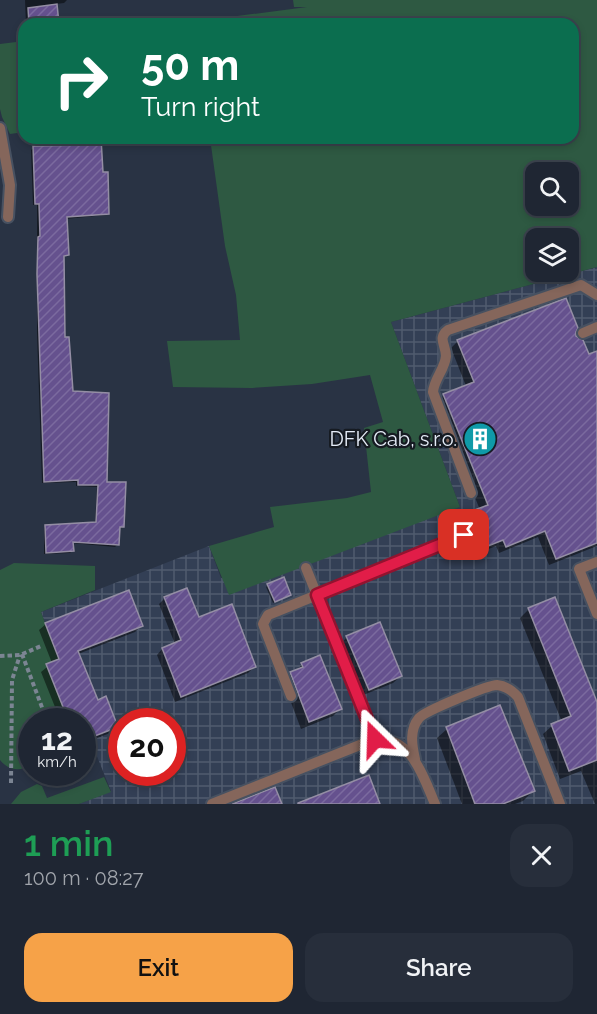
<!DOCTYPE html>
<meta charset="utf-8">
<style>
:root{--surface:#1f2633;--page:#272e3b;--text:#f1f3f6;--muted:#a1a5ac;--line:#3c434e;--accent:#f6a248}
body{margin:0;font-family:Raleway,sans-serif;background:var(--page);color:var(--text);height:100vh;display:flex;flex-direction:column;font-size:22px;white-space:nowrap}
*{box-sizing:border-box;margin:0}
p{font-size:20px;color:var(--muted)}
.icon{flex:none;width:33px;height:33px;fill:none;stroke:currentColor;stroke-width:2;stroke-linecap:round;stroke-linejoin:round}
.map{position:relative;height:804px;overflow:hidden}
.drawer{display:flex;flex-direction:column;background:var(--surface);flex:1}
.drawer>*{flex:none}
.guide{position:absolute;left:18px;top:18px;width:561px;height:126px;border-radius:18px;box-shadow:0 3px 9px #0003,0 0 0 2px var(--line);background:#0b6e4f;color:#fff;overflow:hidden}
.tools{position:absolute;left:525px;top:162px;display:grid;gap:12px}
.tools a{display:grid;place-items:center;width:54px;height:54px;border-radius:12px;background:var(--surface);box-shadow:0 3px 9px #0003,0 0 0 2px var(--line);font-size:30px}
.speed{position:absolute;left:18px;top:708px;display:flex;gap:12px;font-size:30px;font-weight:700;text-align:center}
.speed>*{display:grid;place-content:center;width:78px;height:78px;border-radius:50%;background:var(--surface);box-shadow:0 3px 9px #0003,0 0 0 2px var(--line);line-height:1}
.speed small{font-size:15px;font-weight:400}
.speed .limit{border:9px solid #d22;background:#fff;color:#111}
.pin{position:absolute;display:grid;place-items:center;width:51px;height:51px;color:#fff;margin:-26px;border-radius:12px;box-shadow:0 3px 9px #0006}
.me{position:absolute;width:66px;margin:-33px;rotate:338deg;stroke-linejoin:round;filter:drop-shadow(0 0 4px #0008)}
.turn{display:flex;align-items:center;gap:21px;height:126px;padding:0 24px;font-size:27px}
.turn .icon{width:78px;height:78px;stroke-width:2.5}
.turn b{display:block;font-size:42px;line-height:51px}
.round{display:grid;place-items:center;flex:none;width:63px;height:63px;border-radius:18px;background:var(--page)}
.head{display:flex;align-items:center;justify-content:space-between;height:102px;padding:0 24px}
h1{font-size:36px;font-weight:600;line-height:45px;color:#1e9e55}
.button{display:flex;gap:12px;margin-top:auto;padding:12px 24px}
.button a{flex:1;height:69px;border-radius:18px;background:var(--accent);color:#111;font-size:24px;font-weight:600;line-height:69px;text-align:center}
.button a+a{background:var(--page);color:var(--text)}
.map>svg:first-child{display:block}
</style>
<div class="map">
<svg width="597" height="804" viewBox="0 0 597 804">
<defs>
<pattern id="industrial-grid" width="8" height="8" patternUnits="userSpaceOnUse" patternTransform="scale(1.5)"><rect width="8" height="8" fill="#333f55"/><path d="M0 4h8M4 0v8" fill="none" stroke="#505b6e"/></pattern>
<pattern id="building-hatch" width="6" height="6" patternUnits="userSpaceOnUse" patternTransform="scale(1.5)"><rect width="6" height="6" fill="#65518e"/><path d="M-1 1l2-2M0 6l6-6M5 7l2-2" fill="none" stroke="#7b6a9f"/></pattern>
</defs>
<rect width="100%" height="100%" fill="#293344"/>
<path fill="url(#industrial-grid)" fill-rule="evenodd" d="M 597,267 L 597,804 L 79,804 L 111,791 L 90,739 L 83,741 L 82,722 L 69,721 L 46,664 L 58,658 L 41,612 L 209,546 L 221,578 L 460,507 L 391,322 ZM 122,722 L 172,722 L 172,772 L 122,772 Z"/>
<g fill="#2e5942" fill-rule="evenodd">
<path d="M 293,0 L 597,0 L 597,267 L 391,322 L 460,507 L 229,595 L 209,546 L 274,527 L 270,507 L 347,498 L 371,492 L 364,428 L 383,422 L 370,375 L 312,384 L 252,388 L 173,387 L 167,341 L 240,340 L 236,295 L 225,246 L 210,138 L 573,138 L 573,24 L 176,24 L 307,7 L 294,7 ZM 536,172 L 568,172 L 568,206 L 536,206 ZM 536,238 L 568,238 L 568,272 L 536,272 Z"/>
<polygon points="24,41 24,132 10,134 2,117 0,109 0,44"/>
<path d="M 14,563 L 95,566 L 95,590 L 41,612 L 58,659 L 46,664 L 69,721 L 32,722 L 31,766 C 19,771 9,771 0,760 L 0,570 Z"/>
<polygon points="104,777 111,792 79,804 11,804 21,792 37,784 42,786 47,798"/>
</g>
<g fill="#0007">
<polygon points="25,0 67,0 64,3 56,4 57,24 26,24"/>
<polygon points="81,138 100,138 102,174 108,213 106,215 65,219 67,255 62,257 64,338 71,393 123,527 119,529 118,544 115,547 72,543 72,551 70,553 44,554 44,528 46,526 95,524 97,487 76,486 76,482 42,483 37,333 37,205 33,205 31,150 34,148 81,146"/>
<polygon points="574,336 588,356 597,353 597,546 549,565 538,537 499,553 496,546 476,554 463,521 470,514 480,510 437,402 444,395 466,386 451,348 458,341"/>
<polygon points="268,585 290,595 273,603 266,587"/>
<polygon points="165,598 198,619 254,667 248,673 175,702 157,655 162,649 175,644 159,604"/>
<polygon points="529,609 597,706 597,804 595,804 581,771 560,779 543,734 552,726 562,722 520,618"/>
<polygon points="46,624 141,626 135,632 78,654 97,702 116,727 110,733 82,744 82,722 61,722 41,672 52,663 39,630"/>
<polygon points="347,637 401,676 393,683 361,696 340,645"/>
<polygon points="319,657 340,709 333,716 301,729 283,681 302,665"/>
<polygon points="499,707 533,791 523,801 515,804 462,804 437,738 447,729"/>
</g>
<g fill="url(#building-hatch)" stroke="#948ea4" stroke-width="1.5">
<polygon points="57,4 59,24 29,24 28,8"/>
<polygon points="83,138 101,138 103,172 108,172 109,214 67,217 69,255 64,256 65,337 69,337 73,391 109,393 107,482 126,482 124,527 120,527 119,545 73,542 74,551 46,553 45,525 96,522 98,485 78,485 78,480 44,482 37,274 38,237 40,236 39,204 35,204 33,146 83,145"/>
<polygon points="566,298 578,328 576,332 576,336 583,340 589,354 597,351 597,543 556,559 545,531 506,547 503,540 483,548 469,512 488,505 443,394 474,382 457,340"/>
<polygon points="284,577 291,595 275,602 267,584"/>
<polygon points="187,588 199,617 232,604 256,667 181,697 162,648 181,640 164,597"/>
<polygon points="129,590 143,626 78,651 98,700 106,696 118,727 82,741 82,722 69,722 46,664 59,659 45,623"/>
<polygon points="555,597 597,702 597,760 569,771 551,724 571,716 528,608"/>
<polygon points="380,622 402,676 369,690 346,636"/>
<polygon points="320,655 342,709 309,722 290,672 303,667 301,663"/>
<polygon points="500,705 535,791 503,804 475,804 446,727"/>
<polygon points="369,775 380,804 298,804 298,803"/>
<polygon points="275,787 282,804 232,804"/>
</g>
<g fill="none" stroke-linecap="round" stroke-linejoin="round">
<defs>
<g id="service">
<polyline points="0,128 10,185 8,217"/>
<polyline points="583,333 597,327"/>
<path d="M 471,493 L 433,392 C 434,379 445,369 446,356 C 446,345 437,338 448,330 L 581,285 L 597,295"/>
<polyline points="597,562 579,569 597,614"/>
<polyline points="306,568 375,739"/>
<polyline points="291,696 263,624 268,615 464,535"/>
<path d="M 415,759 C 412,746 409,730 419,718 C 425,711 488,685 497,685 C 506,686 513,691 518,697 L 560,804"/>
<path d="M 212,804 L 375,739 C 412,737 423,776 435,804"/>
</g>
</defs>
<use href="#service" stroke="#475161" stroke-width="14"/>
<g stroke="#7c8593" stroke-width="4" stroke-dasharray="4.5 3" stroke-linecap="butt">
<polyline points="22,654 43,710"/>
<polyline points="0,656 20,655 41,646"/>
<polyline points="11,783 12,680 20,655"/>
</g>
<use href="#service" stroke="#85665b" stroke-width="10"/>
</g>
<g fill="none" stroke-linecap="round" stroke-linejoin="round">
<defs>
<polyline id="route" points="375,739 317,595 464,535"/>
</defs>
<use href="#route" stroke="#92132f" stroke-width="15"/>
<use href="#route" stroke="#e11d48" stroke-width="10"/>
</g>
<defs>
<symbol id="building-disc" viewBox="-11 -11 22 22"><circle r="9.5" fill="#0f9aa8" stroke="#161b22"/><path d="M-4-6H4V6H1V3H-1V6H-4ZM-2.5-4.3h1.7v1.8h-1.7ZM.8-4.3h1.7v1.8H.8ZM-2.5-1h1.7V.8h-1.7ZM.8-1h1.7V.8H.8Z" fill="#fff"/></symbol>
</defs>
<g fill-rule="evenodd">
<use href="#building-disc" x="461" y="420" width="38" height="38"/>
</g>
<g text-anchor="middle" dominant-baseline="central" stroke-width="4.5" stroke-linejoin="round" paint-order="stroke">
<g font-size="20" fill="#e5ecf7" stroke="#161b22" text-anchor="end">
<text x="457" y="439">DFK Cab, s.r.o.</text>
</g>
</g>
</svg>
<div class="tools">
<a><svg class="icon" aria-label="search" viewBox="0 0 24 24"><circle cx="10" cy="10" r="6"/><path d="M15 15l6 6"/></svg></a>
<a><svg class="icon" aria-label="layers" viewBox="0 0 24 24"><path d="M12 4l9 5-9 5-9-5zM3 14l9 5 9-5"/></svg></a>
</div>
<div class="speed"><div>12<small>km/h</small></div><div class="limit">20</div></div>
<div class="pin" style="left:464px;top:535px;background:#d93025"><svg class="icon" aria-label="arrive" viewBox="0 0 24 24"><path d="M6 21V4h12l-3 4 3 4H6"/></svg></div>
<svg class="me" style="left:375px;top:739px" viewBox="-20 -20 40 40"><path d="M0-17L14 15 0 8-14 15z" fill="#e11d48" stroke="#fff" stroke-width="4"/></svg>
<div class="guide">
<div class="turn"><svg class="icon" aria-label="right" viewBox="0 0 24 24"><path d="M7 20v-9h11M14 6l5 5-5 5"/></svg><div><b>50 m</b>Turn right</div></div>
</div>
</div>
<section class="drawer">
<div class="head"><div><h1>1 min</h1><p>100 m · 08:27</p></div><a class="round"><svg class="icon" aria-label="close" viewBox="0 0 24 24"><path d="M6 6l12 12M18 6L6 18"/></svg></a></div>
<div class="button"><a>Exit</a><a>Share</a></div>
</section>
